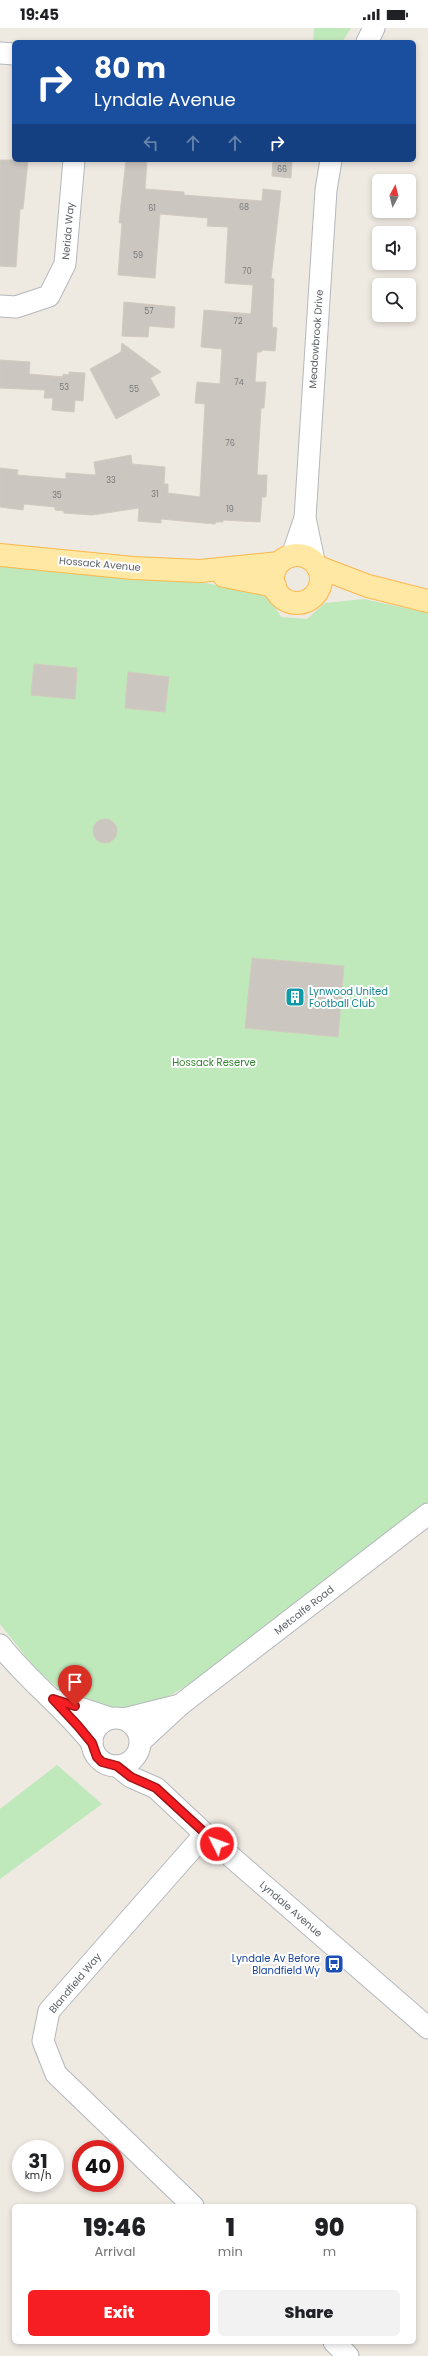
<!DOCTYPE html>
<style>
:root{--surface:#fff;--page:#f2f2f2;--text:#202124;--muted:#757577;--accent:#f61e23}
body{margin:0;font-family:Poppins,sans-serif;background:var(--page);color:var(--text);height:100vh;display:flex;flex-direction:column;font-size:15px;white-space:nowrap}
*{box-sizing:border-box;margin:0}
p{font-size:13px;color:var(--muted)}
.icon{flex:none;width:22px;height:22px;fill:none;stroke:currentColor;stroke-width:2;stroke-linecap:round;stroke-linejoin:round}
.map{position:relative;flex:1;overflow:hidden}
.sheet{position:absolute;left:12px;top:2176px;width:404px;height:140px;display:flex;flex-direction:column;background:var(--surface);border-radius:6px;box-shadow:0 2px 6px #0003}
.sheet>*{flex:none}
.top-card{position:absolute;left:12px;top:12px;width:404px;height:122px;border-radius:6px;box-shadow:0 2px 6px #0003;background:#1a4fa0;color:#fff;overflow:hidden}
.needle{width:26px;rotate:7deg}
.buttons{position:absolute;left:372px;top:146px;display:grid;gap:8px}
.buttons a{display:grid;place-items:center;width:44px;height:44px;border-radius:6px;background:var(--surface);box-shadow:0 2px 6px #0003;font-size:20px}
.speed{position:absolute;left:12px;top:2112px;display:flex;gap:8px;font-size:20px;font-weight:700;text-align:center}
.speed>*{display:grid;place-content:center;width:52px;height:52px;border-radius:50%;background:var(--surface);box-shadow:0 2px 6px #0003;line-height:1}
.speed small{font-size:10px;font-weight:400}
.speed .limit{border:6px solid #d22;background:#fff;color:#111}
.pin{position:absolute;display:grid;place-items:center;width:34px;height:34px;color:#fff;margin:-41px -17px;border-radius:50% 50% 50% 0;rotate:-45deg;box-shadow:0 0 4px #0007}
.pin .icon{rotate:45deg}
.me{position:absolute;width:44px;margin:-22px;rotate:312deg;stroke-linejoin:round;filter:drop-shadow(0 0 3px #0008)}
.turn{display:flex;align-items:center;gap:14px;height:84px;padding:0 16px;font-size:18px}
.turn .icon{width:52px;height:52px;stroke-width:2.5}
.turn b{display:block;font-size:28px;line-height:34px}
.lanes{display:flex;align-items:center;height:38px;padding:0 16px;background:#0003;justify-content:center;gap:20px;direction:ltr}
.lanes .off{opacity:.35}
.eta{display:flex;justify-content:space-evenly;align-items:center;height:68px;text-align:center}
.eta b{font-size:24px;font-weight:800;line-height:28px}
.button{display:flex;gap:8px;margin-top:auto;padding:8px 16px}
.button a{flex:1;height:46px;border-radius:6px;background:var(--accent);color:#fff;font-size:16px;font-weight:800;line-height:46px;text-align:center}
.button a+a{background:var(--page);color:var(--text)}
.status{display:flex;justify-content:space-between;align-items:center;height:28px;padding:0 20px;background:var(--surface);direction:ltr}
.status svg{height:11px;fill:currentColor}
.map>svg:first-child{display:block}
</style>
<div class="status"><b>19:45</b><svg viewBox="0 0 49 12"><path d="M0 12V9h3v3zM5 12V6h3v6zM10 12V3h3v9zM15 12V0h3v12zM26 1h20v11H26zM47 4h2v5h-2z"/></svg></div>
<div class="map">
<svg width="428" height="2328" viewBox="0 0 428 2328">
<rect width="100%" height="100%" fill="#eee9e1"/>
<g fill="#bfe8bb">
<polygon points="314,0 351,0 342,14 313,14"/>
<path d="M 0,538 C 88,543 184,545 269,569 L 281,589 L 307,591 L 325,575 L 364,571 L 428,585 L 428,1477 L 196,1652 L 166,1670 L 132,1681 L 111,1681 L 63,1664 L 37,1643 L 0,1596 Z"/>
<polygon points="57,1737 102,1776 0,1851 0,1781"/>
</g>
<g fill="#cbc6c0" stroke="#d3cabf">
<polygon points="0,132 28,132 23,181 20,181 16,239 0,238"/>
<polygon points="126,132 147,132 145,161 184,164 184,167 262,173 263,161 281,163 271,250 274,251 272,299 277,300 275,323 262,322 261,324 257,324 255,354 266,354 264,380 261,380 257,447 267,447 266,469 262,469 260,494 223,492 223,494 216,494 215,496 161,491 161,495 138,493 139,480 92,487 64,485 64,483 55,482 55,479 24,476 23,482 0,479 0,440 18,442 17,447 66,451 66,445 96,447 94,434 131,427 132,436 165,439 164,456 168,456 168,465 200,469 205,376 195,375 197,354 220,356 222,321 201,319 204,282 251,286 253,257 225,255 228,199 207,198 208,190 160,186 155,250 118,247 122,195 119,195"/>
<polygon points="273,132 292,132 291,150 272,148"/>
<polygon points="124,274 175,279 174,300 149,298 148,309 122,308"/>
<polygon points="122,315 161,344 150,350 160,367 116,391 90,341 121,324"/>
<polygon points="0,332 30,334 29,346 63,349 63,346 69,347 69,344 85,345 83,373 75,372 74,384 52,382 53,370 44,370 45,362 0,360"/>
<polygon points="34,636 77,640 75,671 31,667"/>
<polygon points="128,644 169,649 165,684 125,680"/>
<circle cx="105" cy="803" r="12"/>
<polygon points="252,930 344,938 338,1009 245,1000"/>
</g>
<g fill="none" stroke-linecap="round" stroke-linejoin="round">
<defs>
<g id="minor">
<polyline points="367,14 374,0"/>
<polyline points="0,25 14,26"/>
<polyline points="0,278 16,279 49,268 65,236 74,132"/>
<polyline points="305,490 314,533"/>
<polyline points="292,528 305,490 326,162 331,132"/>
<path d="M 0,1617 C 28,1653 64,1679 92,1715"/>
<polyline points="55,1672 110,1690"/>
<circle cx="116" cy="1714" r="24"/>
<polyline points="124,1691 180,1677"/>
<polyline points="141,1713 180,1677 428,1486"/>
<polyline points="117,1738 131,1749 156,1760 205,1806 428,2000"/>
<polyline points="193,2178 56,2046 43,2013 49,1983 205,1806"/>
<polyline points="334,2314 348,2328"/>
</g>
<g id="major">
<polyline points="0,527 133,540 200,543 279,535"/>
<circle cx="297" cy="551" r="24"/>
<polyline points="318,539 368,558 428,573"/>
<polyline points="224,548 275,558"/>
</g>
</defs>
<use href="#minor" stroke="#b4b8bd" stroke-width="23"/>
<use href="#major" stroke="#fcb84b" stroke-width="24"/>
<use href="#minor" stroke="#fff" stroke-width="21"/>
<use href="#major" stroke="#ffe7a4" stroke-width="22"/>
</g>
<g fill="none" stroke-linecap="round" stroke-linejoin="round">
<defs>
<polyline id="route" points="75,1678 53,1671 78,1698 92,1715 97,1729 102,1734 117,1738 131,1749 156,1760 217,1816"/>
</defs>
<use href="#route" stroke="#a01417" stroke-width="10"/>
<use href="#route" stroke="#f61e23" stroke-width="7"/>
</g>
<defs>
<symbol id="building-square" viewBox="-11 -11 22 22"><rect x="-9" y="-9" width="18" height="18" rx="4" fill="#0f9aa8" stroke="#fff"/><path d="M-4-6H4V6H1V3H-1V6H-4ZM-2.5-4.3h1.7v1.8h-1.7ZM.8-4.3h1.7v1.8H.8ZM-2.5-1h1.7V.8h-1.7ZM.8-1h1.7V.8H.8Z" fill="#fff"/></symbol>
<symbol id="bus-square" viewBox="-11 -11 22 22"><rect x="-9" y="-9" width="18" height="18" rx="4" fill="#1a4fb4" stroke="#fff"/><path d="M-5-6H5V4H4V6H2V4H-2V6H-4V4H-5ZM-3.5-4V0h7V-4ZM-3.5 1.2v1.5H-2V1.2ZM2 1.2v1.5H3.5V1.2Z" fill="#fff"/></symbol>
</defs>
<g fill-rule="evenodd">
<use href="#building-square" x="284" y="958" width="22" height="22"/>
<use href="#bus-square" x="323" y="1925" width="22" height="22"/>
</g>
<g text-anchor="middle" dominant-baseline="central" stroke-width="4" stroke-linejoin="round" paint-order="stroke">
<g font-size="8" fill="#76797a">
<text x="282" y="141">66</text>
<text x="244" y="179">68</text>
<text x="152" y="180">61</text>
<text x="138" y="227">59</text>
<text x="247" y="243">70</text>
<text x="149" y="283">57</text>
<text x="238" y="293">72</text>
<text x="239" y="354">74</text>
<text x="64" y="359">53</text>
<text x="134" y="361">55</text>
<text x="230" y="415">76</text>
<text x="111" y="452">33</text>
<text x="155" y="466">31</text>
<text x="57" y="467">35</text>
<text x="230" y="481">19</text>
</g>
<g font-size="10" fill="#595f63" stroke="#fff">
<text transform="translate(68 203) rotate(-85)">Nerida Way</text>
<text transform="translate(316 311) rotate(-86)">Meadowbrook Drive</text>
<text transform="translate(100 536) rotate(5)">Hossack Avenue</text>
<text transform="translate(304 1582) rotate(-38)">Metcalfe Road</text>
<text transform="translate(291 1881) rotate(41)">Lyndale Avenue</text>
<text transform="translate(75 1955) rotate(-50)">Blandfield Way</text>
</g>
<g font-size="10" fill="#0d838f" stroke="#fff" text-anchor="start">
<text x="309" y="963">Lynwood United<tspan x="309" dy="12">Football Club</tspan></text>
</g>
<g font-size="10" fill="#32862e" stroke="#fff">
<text x="214" y="1034">Hossack Reserve</text>
</g>
<g font-size="10" fill="#164399" stroke="#fff" text-anchor="end">
<text x="320" y="1930">Lyndale Av Before<tspan x="320" dy="12">Blandfield Wy</tspan></text>
</g>
</g>
</svg>
<div class="buttons">
<a><svg class="needle" viewBox="-14 -14 28 28"><path d="M0-13l5 13h-10z" fill="#e53935"/><path d="M0 13l5-13h-10z" fill="#757577"/></svg></a>
<a><svg class="icon" aria-label="sound" viewBox="0 0 24 24"><path d="M4 9h4l5-4v14l-5-4H4zM17 9q2 3 0 6"/></svg></a>
<a><svg class="icon" aria-label="search" viewBox="0 0 24 24"><circle cx="10" cy="10" r="6"/><path d="M15 15l6 6"/></svg></a>
</div>
<div class="speed"><div>31<small>km/h</small></div><div class="limit">40</div></div>
<div class="pin" style="left:75px;top:1678px;background:#d93025"><svg class="icon" aria-label="arrive" viewBox="0 0 24 24"><path d="M6 21V4h12l-3 4 3 4H6"/></svg></div>
<svg class="me" style="left:217px;top:1816px" viewBox="-20 -20 40 40"><circle r="17" fill="#f61e23" stroke="#fff" stroke-width="3"/><path d="M0-11L8 9 0 5-8 9z" fill="#fff"/></svg>
<div class="top-card">
<div class="turn"><svg class="icon" aria-label="right" viewBox="0 0 24 24"><path d="M7 20v-9h11M14 6l5 5-5 5"/></svg><div><b>80 m</b>Lyndale Avenue</div></div>
<div class="lanes"><svg class="icon off" aria-label="left" viewBox="0 0 24 24"><path d="M17 20v-9H6M10 6l-5 5 5 5"/></svg><svg class="icon off" aria-label="ahead" viewBox="0 0 24 24"><path d="M12 20V5M6 11l6-6 6 6"/></svg><svg class="icon off" aria-label="ahead" viewBox="0 0 24 24"><path d="M12 20V5M6 11l6-6 6 6"/></svg><svg class="icon" aria-label="right" viewBox="0 0 24 24"><path d="M7 20v-9h11M14 6l5 5-5 5"/></svg></div>
</div>
<section class="sheet">
<div class="eta">
<div><b>19:46</b><p>Arrival</p></div>
<div><b>1</b><p>min</p></div>
<div><b>90</b><p>m</p></div>
</div>
<div class="button"><a>Exit</a><a>Share</a></div>
</section>
</div>
